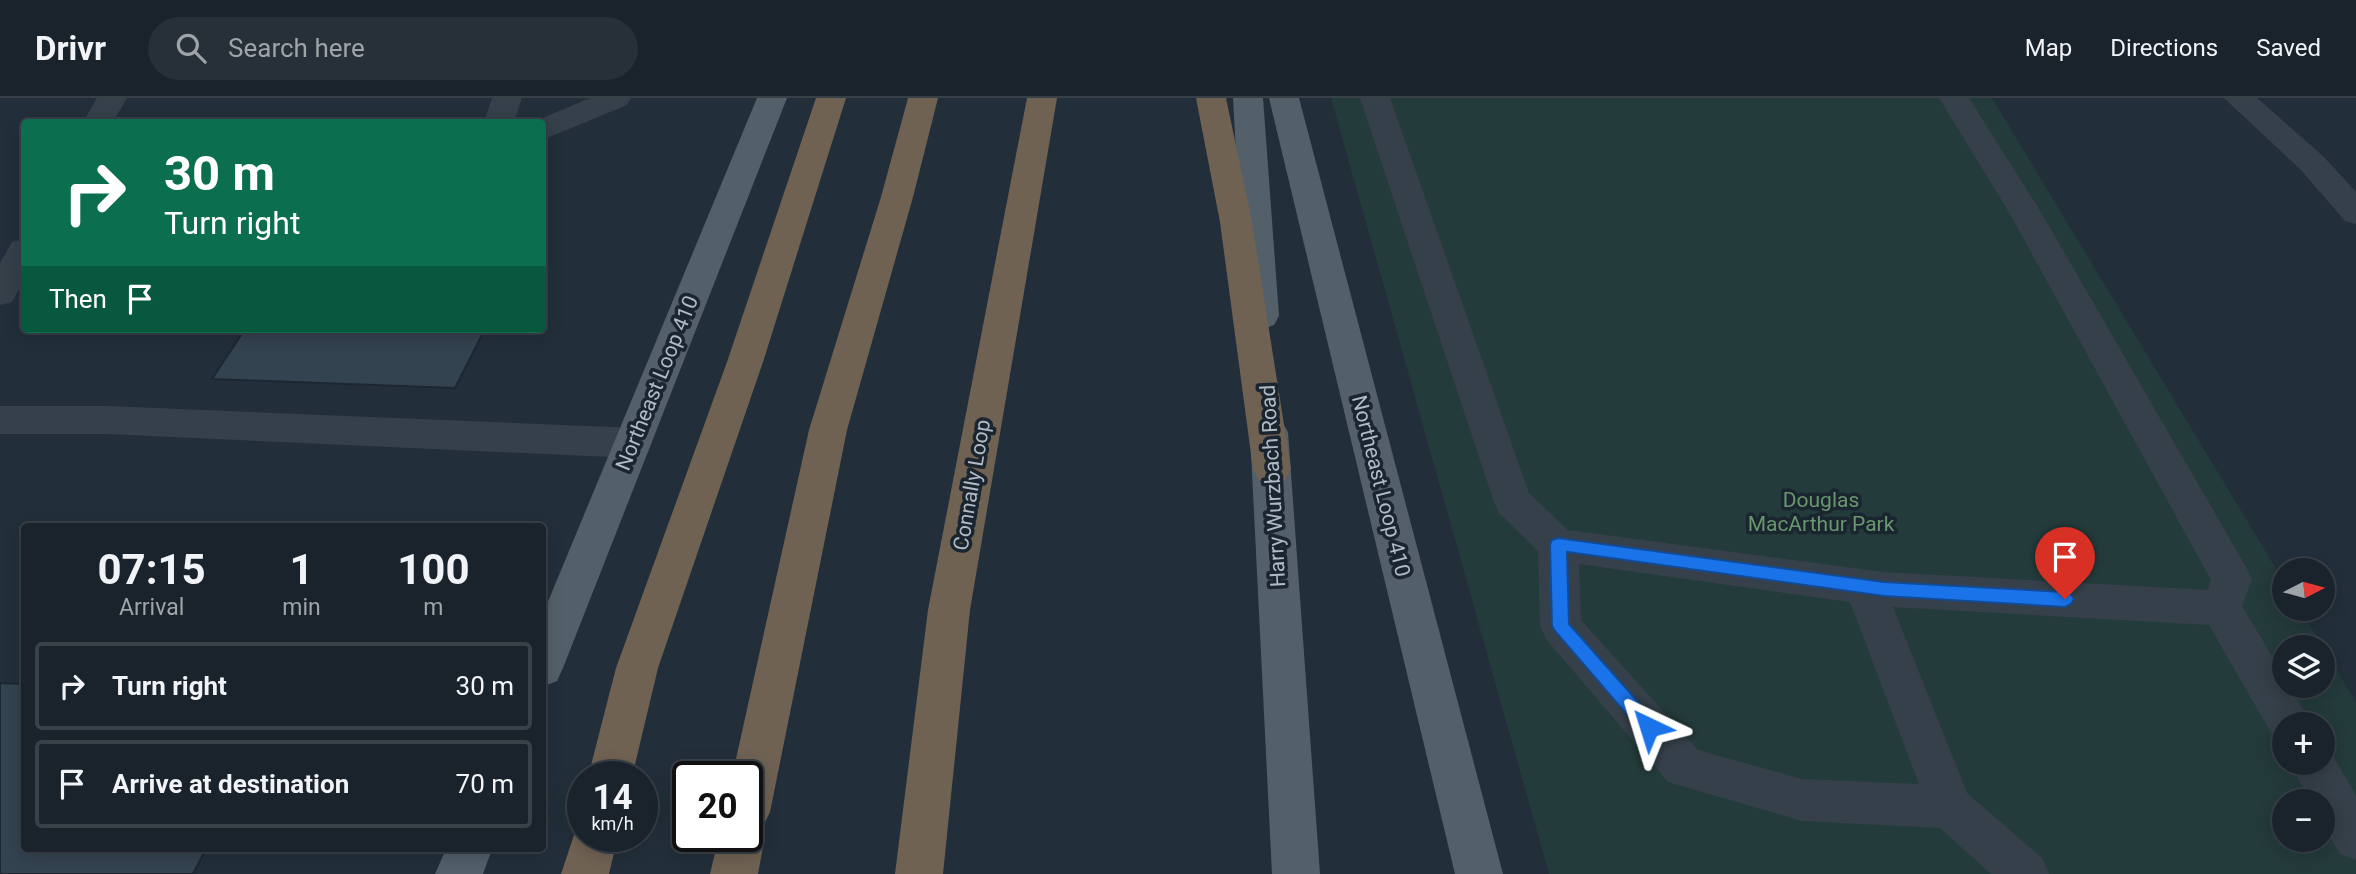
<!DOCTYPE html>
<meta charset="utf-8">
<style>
:root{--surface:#1a232c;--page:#272f38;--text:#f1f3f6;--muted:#9fa4a9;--line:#384048}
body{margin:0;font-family:Roboto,sans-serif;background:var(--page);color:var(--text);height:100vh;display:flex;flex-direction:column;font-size:26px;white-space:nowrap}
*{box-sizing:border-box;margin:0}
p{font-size:23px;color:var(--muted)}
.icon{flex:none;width:38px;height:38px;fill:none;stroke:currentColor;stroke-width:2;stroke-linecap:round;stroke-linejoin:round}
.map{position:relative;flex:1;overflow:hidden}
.details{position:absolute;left:21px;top:425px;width:525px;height:329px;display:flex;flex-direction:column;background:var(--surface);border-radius:7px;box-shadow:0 4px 18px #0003,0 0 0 2px var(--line)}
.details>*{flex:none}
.banner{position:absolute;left:21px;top:21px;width:525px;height:214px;border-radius:7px;box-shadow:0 4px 18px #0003,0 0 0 2px var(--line);background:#0b6e4f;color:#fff;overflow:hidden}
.needle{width:46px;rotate:84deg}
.buttons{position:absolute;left:2272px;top:460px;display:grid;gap:14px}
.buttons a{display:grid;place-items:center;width:63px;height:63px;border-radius:50%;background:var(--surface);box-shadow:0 4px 18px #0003,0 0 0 2px var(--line);font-size:35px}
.speed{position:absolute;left:567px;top:663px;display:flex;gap:14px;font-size:35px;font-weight:700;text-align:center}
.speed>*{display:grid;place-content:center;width:91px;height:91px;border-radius:50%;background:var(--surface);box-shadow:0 4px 18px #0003,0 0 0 2px var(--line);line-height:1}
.speed small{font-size:18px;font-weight:400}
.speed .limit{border:4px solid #111;border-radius:10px;background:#fff;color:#111}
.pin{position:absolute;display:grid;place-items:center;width:60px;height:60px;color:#fff;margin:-72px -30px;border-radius:50% 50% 50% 0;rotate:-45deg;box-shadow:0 0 7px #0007}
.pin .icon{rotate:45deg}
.me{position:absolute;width:77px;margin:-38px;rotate:319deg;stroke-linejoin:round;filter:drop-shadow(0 0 5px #0008)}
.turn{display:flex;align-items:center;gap:24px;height:147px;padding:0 28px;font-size:32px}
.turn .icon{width:91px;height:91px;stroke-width:2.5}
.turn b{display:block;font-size:49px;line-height:60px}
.then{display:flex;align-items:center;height:66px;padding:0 28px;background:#0003;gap:14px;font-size:26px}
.eta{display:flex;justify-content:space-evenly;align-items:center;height:119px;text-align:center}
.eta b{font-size:42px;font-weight:700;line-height:49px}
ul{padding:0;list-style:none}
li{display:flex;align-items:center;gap:21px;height:88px;margin:0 14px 10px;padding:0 14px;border:4px solid var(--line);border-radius:7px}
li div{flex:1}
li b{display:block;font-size:26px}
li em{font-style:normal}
header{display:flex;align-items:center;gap:42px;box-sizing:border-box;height:98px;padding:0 35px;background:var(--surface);border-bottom:2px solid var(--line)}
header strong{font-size:33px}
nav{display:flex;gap:38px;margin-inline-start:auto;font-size:24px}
.search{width:490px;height:63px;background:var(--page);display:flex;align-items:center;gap:18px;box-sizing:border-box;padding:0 24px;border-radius:38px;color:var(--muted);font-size:26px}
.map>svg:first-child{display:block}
</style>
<header>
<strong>Drivr</strong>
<div class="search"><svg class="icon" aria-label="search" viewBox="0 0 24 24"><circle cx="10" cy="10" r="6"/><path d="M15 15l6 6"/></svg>Search here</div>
<nav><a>Map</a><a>Directions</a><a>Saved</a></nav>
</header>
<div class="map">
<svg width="2356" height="776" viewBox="0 0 2356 776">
<rect width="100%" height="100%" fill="#222f3a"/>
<path fill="#243b3b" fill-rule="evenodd" d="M 1331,0 L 1992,0 L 2284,484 L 2284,511 L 2300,511 L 2356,604 L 2356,776 L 1549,776 ZM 2284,550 L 2322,550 L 2322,588 L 2284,588 ZM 2284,626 L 2322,626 L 2322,665 L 2284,665 ZM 2284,704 L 2322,704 L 2322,742 L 2284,742 Z"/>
<g fill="#344350" stroke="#1d2731" stroke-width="2">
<polygon points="245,231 485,231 455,290 212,281"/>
<polygon points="0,585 24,586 24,751 206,751 193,776 0,776"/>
</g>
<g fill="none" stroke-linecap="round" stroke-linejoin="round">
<g fill="#36404a" fill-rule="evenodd">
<polygon points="97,0 127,0 113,24 83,24"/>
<polygon points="492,0 522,0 514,24 484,24"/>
<polygon points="590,0 631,0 627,7 542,42 542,24 533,24"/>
<path d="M 1360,0 L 1390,0 L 1529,395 L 1568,432 L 1884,474 L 2208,492 L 2211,482 L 2010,116 L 1939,0 L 1969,0 L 2042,116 L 2246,469 L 2252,481 L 2242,508 L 2284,578 L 2284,588 L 2290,588 L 2311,626 L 2284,626 L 2284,644 L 2274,640 L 2209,527 L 1893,509 L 1967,695 L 2042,760 L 2049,776 L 1991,776 L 1940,730 L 1802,723 L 1668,684 L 1546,541 L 1540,528 L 1538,453 L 1499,415 L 1494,404 ZM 1579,466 L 1850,504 L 1919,686 L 1802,681 L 1698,652 L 1581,522 Z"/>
<polygon points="2224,0 2257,0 2323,58 2356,94 2356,126 2345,123 2301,72"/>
<polygon points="24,141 24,182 12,204 0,207 0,165 12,144"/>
<polygon points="0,308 107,308 633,330 646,335 652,345 646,355 633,360 107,336 0,336"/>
<polygon points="2322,648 2328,650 2356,697 2356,762 2340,756 2322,725 2322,704 2310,704 2290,665 2322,665"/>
</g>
<g fill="#53606a" fill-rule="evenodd">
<polygon points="757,0 787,0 563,570 557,583 542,589 542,518"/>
<polygon points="1233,0 1263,0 1279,218 1274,227 1262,231 1250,227 1245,218"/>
<polygon points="1269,0 1299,0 1503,776 1455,776"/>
<polygon points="1269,320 1282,324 1288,334 1320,776 1272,776 1250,334 1256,324"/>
<polygon points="446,751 492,751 483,776 435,776"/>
</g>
<g fill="#706253" fill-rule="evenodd">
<polygon points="816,0 846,0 763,264 658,570 632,679 588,679 616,570 727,264"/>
<polygon points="908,0 938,0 913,99 847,332 770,714 762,730 765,738 758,776 710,776 719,738 747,738 747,679 732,679 809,332 881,99"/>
<polygon points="1027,0 1057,0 970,512 943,776 895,776 928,512"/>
<polygon points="1196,0 1226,0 1252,124 1291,371 1285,382 1272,386 1259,382 1253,371 1220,124"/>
<polygon points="583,721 583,738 618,738 609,776 561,776 579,722"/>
</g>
</g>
<polygon fill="#1a73e8" stroke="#114b97" stroke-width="2" points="1558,440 1884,484 2065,494 2071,496 2074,501 2071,506 2065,509 1884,498 1567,454 1569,526 1655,623 1658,629 1655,634 1649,637 1642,634 1555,533 1552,528 1550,446 1552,442"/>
<g text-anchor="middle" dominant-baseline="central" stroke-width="7" stroke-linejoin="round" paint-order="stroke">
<g font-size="21" fill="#b1bbc6" stroke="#1b252f">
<text transform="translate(657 285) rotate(-68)">Northeast Loop 410</text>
<text transform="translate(972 387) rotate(-80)">Connally Loop</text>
<text transform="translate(1273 388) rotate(-93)">Harry Wurzbach Road</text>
<text transform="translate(1381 388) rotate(76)">Northeast Loop 410</text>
</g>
<g font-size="21" fill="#68976e" stroke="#1b252f">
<text x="1821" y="402">Douglas<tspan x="1821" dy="24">MacArthur Park</tspan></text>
</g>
</g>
</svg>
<div class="buttons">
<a><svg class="needle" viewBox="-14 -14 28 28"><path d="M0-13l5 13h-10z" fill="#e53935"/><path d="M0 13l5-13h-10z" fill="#9fa4a9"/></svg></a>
<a><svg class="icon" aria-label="layers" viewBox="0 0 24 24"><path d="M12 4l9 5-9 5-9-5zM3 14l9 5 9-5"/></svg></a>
<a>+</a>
<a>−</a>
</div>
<div class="speed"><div>14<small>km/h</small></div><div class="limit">20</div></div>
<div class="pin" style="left:2065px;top:501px;background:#d93025"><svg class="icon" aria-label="arrive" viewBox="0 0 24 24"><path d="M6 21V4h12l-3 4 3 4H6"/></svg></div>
<svg class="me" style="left:1649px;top:629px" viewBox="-20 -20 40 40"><path d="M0-17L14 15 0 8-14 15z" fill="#1a73e8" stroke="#fff" stroke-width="4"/></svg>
<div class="banner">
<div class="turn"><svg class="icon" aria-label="right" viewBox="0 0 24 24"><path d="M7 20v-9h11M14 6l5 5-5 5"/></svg><div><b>30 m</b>Turn right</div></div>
<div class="then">Then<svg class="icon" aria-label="arrive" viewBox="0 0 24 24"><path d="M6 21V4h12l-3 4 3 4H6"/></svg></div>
</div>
<section class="details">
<div class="eta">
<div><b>07:15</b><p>Arrival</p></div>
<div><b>1</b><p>min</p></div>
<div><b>100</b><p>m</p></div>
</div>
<ul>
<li><svg class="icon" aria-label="right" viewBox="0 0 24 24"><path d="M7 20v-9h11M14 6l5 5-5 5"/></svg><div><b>Turn right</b></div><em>30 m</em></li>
<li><svg class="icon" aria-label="arrive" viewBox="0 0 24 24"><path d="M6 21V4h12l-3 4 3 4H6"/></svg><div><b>Arrive at destination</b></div><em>70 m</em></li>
</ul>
</section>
</div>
